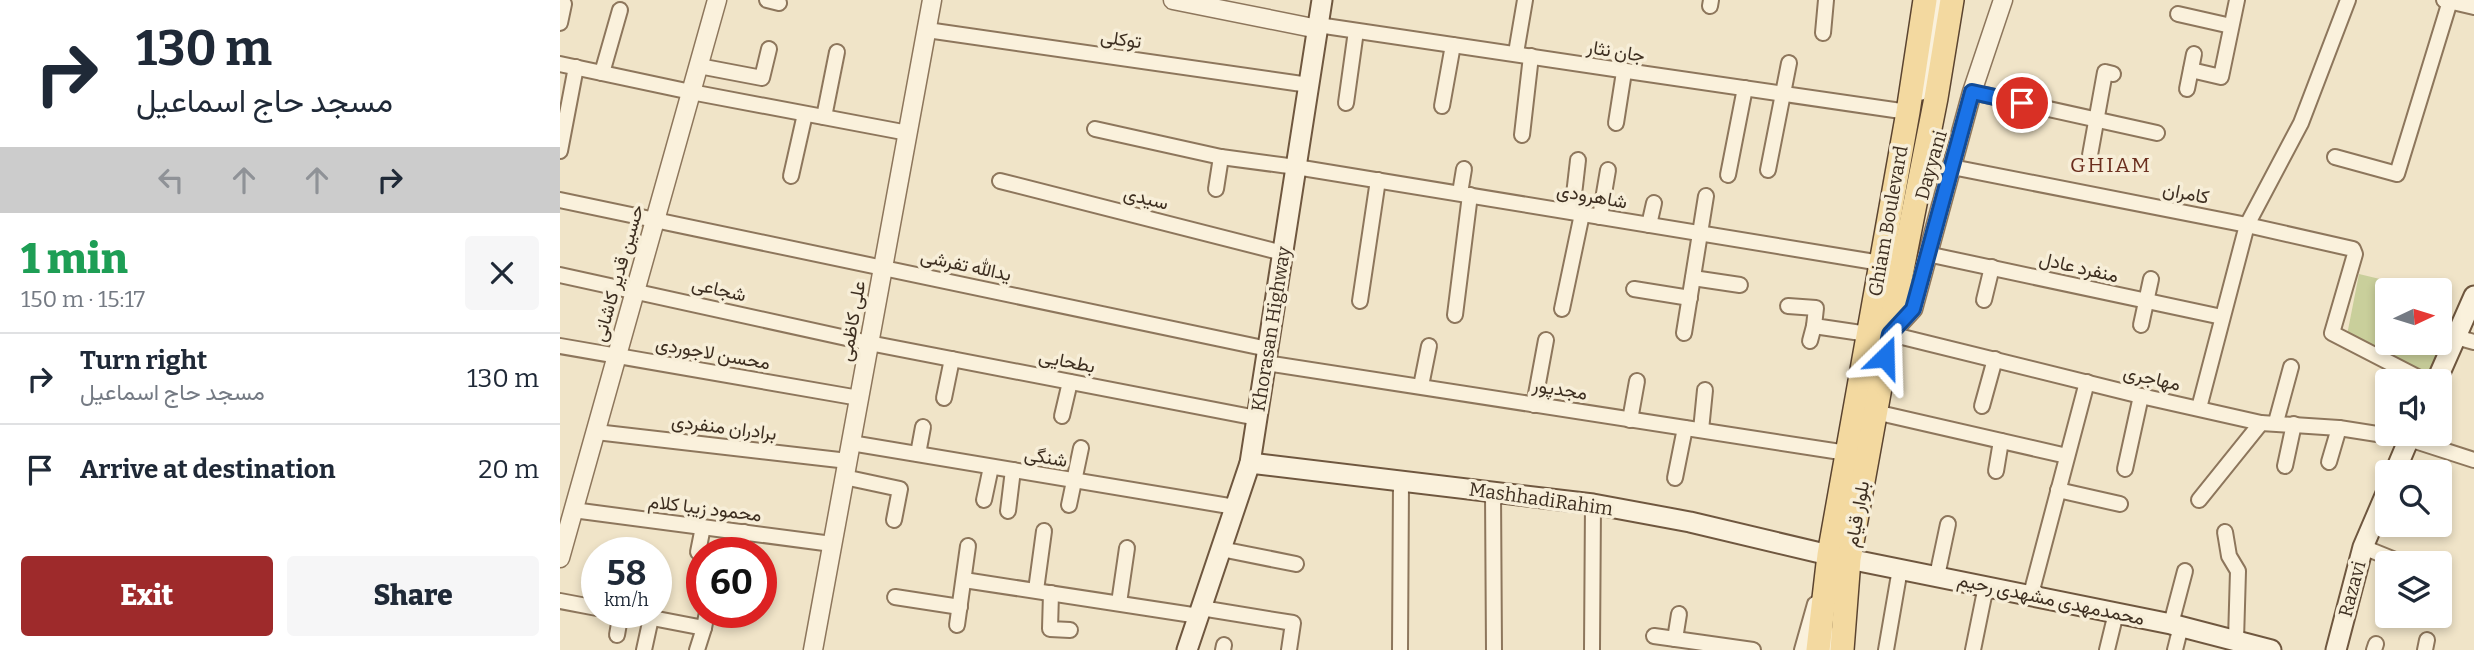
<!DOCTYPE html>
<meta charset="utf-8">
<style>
:root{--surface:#fff;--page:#f6f6f7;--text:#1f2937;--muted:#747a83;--line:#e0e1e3;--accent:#9e2a2b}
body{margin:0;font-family:Bitter,Vazirmatn,serif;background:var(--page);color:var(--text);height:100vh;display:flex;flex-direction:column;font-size:26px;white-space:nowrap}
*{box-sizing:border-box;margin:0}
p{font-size:23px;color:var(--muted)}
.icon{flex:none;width:38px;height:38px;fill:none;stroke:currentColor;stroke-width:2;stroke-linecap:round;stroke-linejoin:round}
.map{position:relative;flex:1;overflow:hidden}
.drawer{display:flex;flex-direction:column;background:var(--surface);width:560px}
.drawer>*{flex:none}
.hud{background:#fff;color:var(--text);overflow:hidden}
.needle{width:46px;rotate:86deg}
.controls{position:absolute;left:1815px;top:278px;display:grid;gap:14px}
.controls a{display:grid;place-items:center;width:77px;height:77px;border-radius:7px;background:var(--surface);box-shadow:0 4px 10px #0003;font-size:35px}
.speed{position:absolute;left:21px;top:537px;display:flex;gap:14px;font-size:35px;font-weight:700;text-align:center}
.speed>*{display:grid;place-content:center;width:91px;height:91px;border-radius:50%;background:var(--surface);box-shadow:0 4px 10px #0003;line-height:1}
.speed small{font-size:18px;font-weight:400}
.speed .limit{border:10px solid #d22;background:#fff;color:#111}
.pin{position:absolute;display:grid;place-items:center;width:60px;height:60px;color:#fff;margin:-30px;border:4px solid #fff;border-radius:50%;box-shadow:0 2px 7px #0007}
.me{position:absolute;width:77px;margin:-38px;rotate:22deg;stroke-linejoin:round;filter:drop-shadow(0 0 5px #0008)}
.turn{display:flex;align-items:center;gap:24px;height:147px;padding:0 21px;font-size:32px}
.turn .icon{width:91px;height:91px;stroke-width:2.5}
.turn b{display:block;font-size:49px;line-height:60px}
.lanes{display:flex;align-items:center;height:66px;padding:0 21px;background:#0003;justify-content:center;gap:35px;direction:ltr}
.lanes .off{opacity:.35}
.round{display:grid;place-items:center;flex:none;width:74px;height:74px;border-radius:7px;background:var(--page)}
.summary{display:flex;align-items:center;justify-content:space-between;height:119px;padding:0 21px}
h1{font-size:42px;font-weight:800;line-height:52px;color:#1e9e55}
.primary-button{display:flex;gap:14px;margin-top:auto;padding:14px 21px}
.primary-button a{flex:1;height:80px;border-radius:7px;background:var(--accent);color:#fff;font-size:28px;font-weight:800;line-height:80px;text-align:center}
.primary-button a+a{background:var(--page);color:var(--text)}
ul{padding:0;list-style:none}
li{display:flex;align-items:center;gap:21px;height:91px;padding:0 21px;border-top:2px solid var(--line)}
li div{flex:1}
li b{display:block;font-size:26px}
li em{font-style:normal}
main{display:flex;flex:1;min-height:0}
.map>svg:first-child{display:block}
</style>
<main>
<section class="drawer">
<div class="hud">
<div class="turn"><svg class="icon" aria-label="right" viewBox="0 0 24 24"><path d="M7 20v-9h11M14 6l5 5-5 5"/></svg><div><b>130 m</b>مسجد حاج اسماعیل</div></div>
<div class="lanes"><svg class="icon off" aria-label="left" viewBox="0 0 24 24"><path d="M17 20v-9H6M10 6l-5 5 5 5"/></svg><svg class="icon off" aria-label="ahead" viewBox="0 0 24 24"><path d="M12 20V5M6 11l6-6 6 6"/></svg><svg class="icon off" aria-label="ahead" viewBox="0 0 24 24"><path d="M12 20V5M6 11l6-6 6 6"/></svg><svg class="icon" aria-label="right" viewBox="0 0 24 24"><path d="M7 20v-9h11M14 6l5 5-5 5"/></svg></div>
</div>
<div class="summary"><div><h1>1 min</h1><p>150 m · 15:17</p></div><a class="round"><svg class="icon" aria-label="close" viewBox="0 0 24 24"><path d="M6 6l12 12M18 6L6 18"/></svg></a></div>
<ul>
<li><svg class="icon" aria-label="right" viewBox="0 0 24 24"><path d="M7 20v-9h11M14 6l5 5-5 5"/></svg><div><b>Turn right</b><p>مسجد حاج اسماعیل</p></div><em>130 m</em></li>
<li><svg class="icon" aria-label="arrive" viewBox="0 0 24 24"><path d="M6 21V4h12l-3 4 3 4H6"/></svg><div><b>Arrive at destination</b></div><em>20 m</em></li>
</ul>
<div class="primary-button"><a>Exit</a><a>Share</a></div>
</section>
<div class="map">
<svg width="1914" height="650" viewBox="0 0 1914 650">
<rect width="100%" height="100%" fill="#f0e4c8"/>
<polygon fill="#c9cf9b" points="1799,274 1845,285 1843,290 1827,290 1827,343 1880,343 1880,331 1885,333 1868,374 1787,335"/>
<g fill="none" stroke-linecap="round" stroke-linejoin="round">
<defs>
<g id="service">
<polyline points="1362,96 1378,0"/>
<polyline points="1270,650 1272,632"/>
</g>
<g id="minor">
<polyline points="207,0 219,3"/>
<polyline points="1884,0 1914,7"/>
<polyline points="1150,6 1151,0"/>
<polyline points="1618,14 1671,26"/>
<polyline points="0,23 4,4"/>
<path d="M 758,25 C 955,54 1151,84 1348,112"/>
<polyline points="367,30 749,85"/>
<polyline points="1263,33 1266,0"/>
<polyline points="956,53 965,0"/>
<polyline points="0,64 131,92 348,133"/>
<polyline points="139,66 202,78 209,49"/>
<polyline points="1631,70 1661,77 1677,0"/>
<polyline points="42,73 60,10"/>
<polyline points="1627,89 1634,54"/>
<polyline points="1412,92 1597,133"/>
<polyline points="786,103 796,31"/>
<polyline points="882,106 893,45"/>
<polyline points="264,117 277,52"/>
<polyline points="1056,123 1064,72"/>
<polyline points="535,129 661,157 736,167 1321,263"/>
<polyline points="962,135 971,56"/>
<polyline points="0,151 16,67"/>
<polyline points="1530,155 1545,72 1553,74"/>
<polyline points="1775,157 1837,174 1890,1"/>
<polyline points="1392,167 1687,225 1793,249 1795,254 1772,333 1867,382"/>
<polyline points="1208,170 1229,63"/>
<polyline points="1168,175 1185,88"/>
<polyline points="231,176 245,114"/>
<polyline points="440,181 723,253"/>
<polyline points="656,189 661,157"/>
<polyline points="900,193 904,169"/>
<polyline points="0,200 708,349"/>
<polyline points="1012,212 1018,160"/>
<polyline points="1040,217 1048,170"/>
<polyline points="1089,225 1094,203"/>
<polyline points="1367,254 1662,317"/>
<polyline points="0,275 309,343 697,418"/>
<polyline points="1133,278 1180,285"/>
<polyline points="1074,289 1130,298"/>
<polyline points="1424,300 1432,267"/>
<polyline points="800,301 818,180"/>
<polyline points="1228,306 1256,308 1254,326 1308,334"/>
<polyline points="1002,309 1022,214"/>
<polyline points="895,315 910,195"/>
<polyline points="1581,325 1591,279"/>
<polyline points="1124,333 1146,196"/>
<polyline points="1330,334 1581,396 1701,423 1779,428 1849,439 1914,460"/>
<polyline points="1896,337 1914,342"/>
<polyline points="1250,341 1254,326"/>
<polyline points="0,346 299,398"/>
<polyline points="706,363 1287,453"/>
<polyline points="861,386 869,346"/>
<polyline points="384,398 392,359"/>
<polyline points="974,405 986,340"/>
<polyline points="1422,406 1435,359"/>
<polyline points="1639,408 1687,225 1741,123 1788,0"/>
<polyline points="1315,412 1507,456"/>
<polyline points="502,416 510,382"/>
<polyline points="1070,420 1077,381"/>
<polyline points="1716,422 1731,367"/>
<polyline points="1141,430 1145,390"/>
<polyline points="36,432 288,461"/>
<polyline points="291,443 675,507"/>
<polyline points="358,454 363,427"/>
<polyline points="1769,462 1779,428"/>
<polyline points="1725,466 1734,424"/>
<polyline points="1565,469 1581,396"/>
<polyline points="1436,471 1441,441"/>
<polyline points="284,477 340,489 334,520"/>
<polyline points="1115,478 1125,428"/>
<polyline points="1498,490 1560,504"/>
<polyline points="933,492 934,650"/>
<polyline points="424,500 431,467"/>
<polyline points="1639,500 1701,423"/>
<polyline points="509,505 521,448"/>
<polyline points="13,510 272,544"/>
<polyline points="448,511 453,470"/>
<polyline points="1665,532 1669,556 1678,571 1676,640"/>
<polyline points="1803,547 1845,564"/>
<polyline points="661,549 736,564"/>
<polyline points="138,552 143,527"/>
<polyline points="181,553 184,532"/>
<polyline points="1377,576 1388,524"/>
<polyline points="404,580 639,616"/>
<polyline points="476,590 484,531"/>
<polyline points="491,593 490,629 510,630"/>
<polyline points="1471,594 1527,382"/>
<polyline points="335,597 400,607"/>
<polyline points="0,601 37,608"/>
<polyline points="559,603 567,548"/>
<polyline points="641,608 733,623 729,650"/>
<polyline points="61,612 144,628 147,612"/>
<polyline points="1611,624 1625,571"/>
<polyline points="397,625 408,546"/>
<polyline points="57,635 61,612"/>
<polyline points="1094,636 1193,650"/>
<polyline points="1115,639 1119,614"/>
<polyline points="84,650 91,618"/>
<polyline points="137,650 144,628"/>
<polyline points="663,650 664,645"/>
<polyline points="840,650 841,481"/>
<polyline points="1032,650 1033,504"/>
<polyline points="1242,650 1255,604"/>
<polyline points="1326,650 1340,569"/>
<polyline points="1413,650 1426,586"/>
<polyline points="1547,650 1556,613"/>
<polyline points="1615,650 1621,626"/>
<polyline points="1814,650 1816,644"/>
<polyline points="1865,650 1867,640"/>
</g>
<g id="tertiary">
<polyline points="613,0 758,29"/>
<polyline points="1330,334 1353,309 1412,92 1443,0"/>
<polyline points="0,558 157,0"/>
<polyline points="253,650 372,0"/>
</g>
<g id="secondary">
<polyline points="1876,382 1914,296"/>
<polyline points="690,463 1033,504 1130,522 1269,555 1611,624 1711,650"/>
<polyline points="1835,472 1851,434"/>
<polyline points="627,650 690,463 762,0"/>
<polyline points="1776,650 1803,547 1827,491"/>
</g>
<g id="primary">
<polyline points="1258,650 1269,555 1348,112 1365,0"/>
<polyline points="1282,650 1289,559 1334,310 1376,98 1392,0"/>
</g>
</defs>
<use href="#service" stroke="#8d765c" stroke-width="10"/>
<use href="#minor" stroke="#8d765c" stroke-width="18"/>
<use href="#tertiary" stroke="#8d765c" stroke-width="21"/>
<use href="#secondary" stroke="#6f573f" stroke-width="23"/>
<use href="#primary" stroke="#5b4430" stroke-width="26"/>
<use href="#service" stroke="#faf1dc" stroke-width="7"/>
<use href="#minor" stroke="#faf1dc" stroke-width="14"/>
<use href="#tertiary" stroke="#faf1dc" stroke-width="18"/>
<use href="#secondary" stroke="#faf1dc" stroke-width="19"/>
<use href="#primary" stroke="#f3d9a0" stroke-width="23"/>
</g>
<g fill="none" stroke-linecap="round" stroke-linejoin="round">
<defs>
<polyline id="route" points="1325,357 1330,334 1353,309 1412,92 1462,103"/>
</defs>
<use href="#route" stroke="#114b97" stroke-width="18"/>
<use href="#route" stroke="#1a73e8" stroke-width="12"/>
</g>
<g text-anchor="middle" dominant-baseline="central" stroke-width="7" stroke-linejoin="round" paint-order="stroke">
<g font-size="19" fill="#3d2e20" stroke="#f7eed8">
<text transform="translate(561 39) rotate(8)">توکلی</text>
<text transform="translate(1056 51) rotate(9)">جان نثار</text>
<text transform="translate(1371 165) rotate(-74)">Dayyani</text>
<text transform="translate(1626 193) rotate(11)">کامران</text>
<text transform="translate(1032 196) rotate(10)">شاهرودی</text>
<text transform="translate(586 198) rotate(14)">سیدی</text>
<text transform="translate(1328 221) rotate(-80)">Ghiam Boulevard</text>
<text transform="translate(406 265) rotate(12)">یدالله تفرشی</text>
<text transform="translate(1519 267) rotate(13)">منفرد عادل</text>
<text transform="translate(58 273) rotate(-74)">حسین قدیر کاشانی</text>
<text transform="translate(159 289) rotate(13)">شجاعی</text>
<text transform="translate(292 321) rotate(-80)">علی کاظمی</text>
<text transform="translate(711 329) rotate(-81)">Khorasan Highway</text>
<text transform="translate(153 353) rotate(10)">محسن لاجوردی</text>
<text transform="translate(507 361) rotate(11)">بطحایی</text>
<text transform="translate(1592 378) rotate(13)">مهاجری</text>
<text transform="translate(1000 389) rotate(9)">مجدپور</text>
<text transform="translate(164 427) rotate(7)">برادران منفردی</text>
<text transform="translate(486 457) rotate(10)">شنگی</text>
<text transform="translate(981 499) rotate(8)">MashhadiRahim</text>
<text transform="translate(145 508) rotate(7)">محمود زیبا کلام</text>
<text transform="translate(1297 514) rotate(-80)">بلوار قیام</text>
<text transform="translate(1792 589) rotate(-75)">Razavi</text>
<text transform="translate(1491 599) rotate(12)">محمدمهدی مشهدی رحیم</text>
</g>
<g font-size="21" letter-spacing="2" fill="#6b2e1e" stroke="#f7eed8">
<text x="1551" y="165">GHIAM</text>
</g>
</g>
</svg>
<div class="controls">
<a><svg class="needle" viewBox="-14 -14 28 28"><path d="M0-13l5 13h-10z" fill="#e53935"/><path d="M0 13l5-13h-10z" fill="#747a83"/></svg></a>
<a><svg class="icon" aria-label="sound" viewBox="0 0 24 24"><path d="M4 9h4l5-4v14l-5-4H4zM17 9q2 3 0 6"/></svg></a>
<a><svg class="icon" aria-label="search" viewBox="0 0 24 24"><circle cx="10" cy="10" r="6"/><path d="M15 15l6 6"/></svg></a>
<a><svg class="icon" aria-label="layers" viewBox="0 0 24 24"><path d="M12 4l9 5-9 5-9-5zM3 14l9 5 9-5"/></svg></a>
</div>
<div class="speed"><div>58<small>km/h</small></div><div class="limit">60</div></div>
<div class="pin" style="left:1462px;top:103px;background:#d93025"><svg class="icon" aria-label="arrive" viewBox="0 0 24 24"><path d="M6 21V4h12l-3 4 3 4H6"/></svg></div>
<svg class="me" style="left:1325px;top:357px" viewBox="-20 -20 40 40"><path d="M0-17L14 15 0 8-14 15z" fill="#1a73e8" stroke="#fff" stroke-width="4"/></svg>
</div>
</main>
